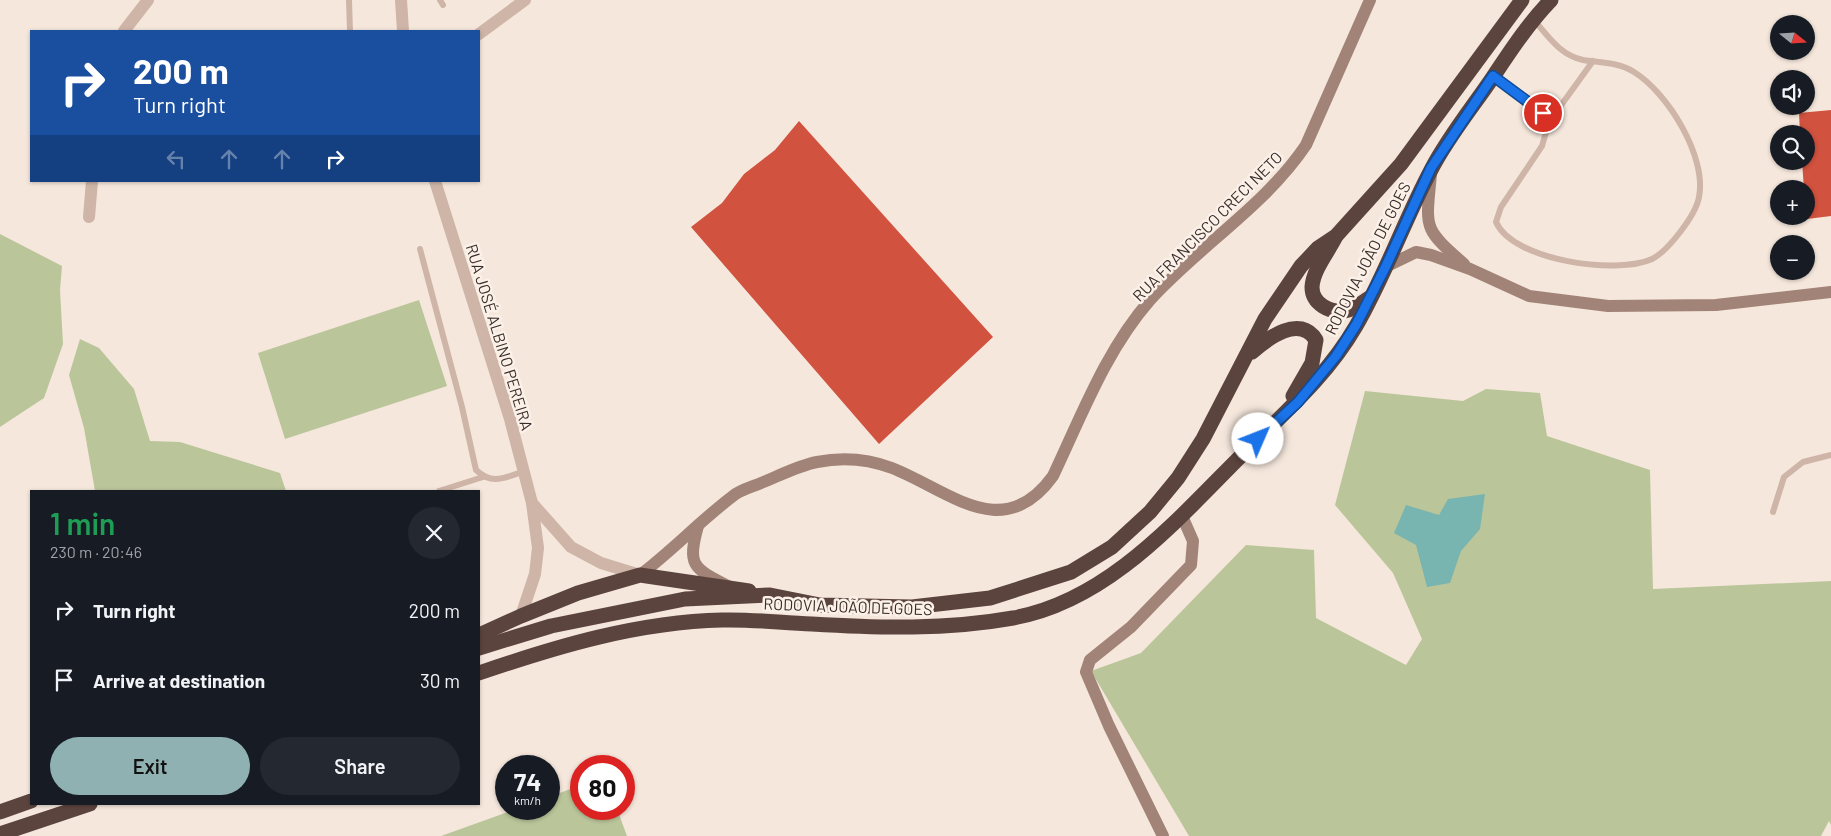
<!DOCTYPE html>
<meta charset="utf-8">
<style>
:root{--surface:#171b24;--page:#242831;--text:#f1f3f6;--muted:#9ea1a6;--accent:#90b1b1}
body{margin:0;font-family:Barlow,sans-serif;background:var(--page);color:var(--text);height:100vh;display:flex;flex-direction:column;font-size:19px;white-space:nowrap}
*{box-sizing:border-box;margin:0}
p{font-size:16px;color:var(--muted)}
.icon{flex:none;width:28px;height:28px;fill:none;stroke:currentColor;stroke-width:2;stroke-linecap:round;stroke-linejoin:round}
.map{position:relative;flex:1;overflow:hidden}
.panel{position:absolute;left:30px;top:490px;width:450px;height:315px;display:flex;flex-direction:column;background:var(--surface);border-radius:0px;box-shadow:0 1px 4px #0004}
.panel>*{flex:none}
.guide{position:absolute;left:30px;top:30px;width:450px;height:152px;border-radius:0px;box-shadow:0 1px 4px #0004;background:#1a4fa0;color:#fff;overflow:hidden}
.needle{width:32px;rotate:108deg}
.buttons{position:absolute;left:1770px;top:15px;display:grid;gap:10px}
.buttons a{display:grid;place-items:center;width:45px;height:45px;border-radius:50%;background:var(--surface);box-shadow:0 1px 4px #0004;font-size:25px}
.speed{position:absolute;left:495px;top:755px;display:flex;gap:10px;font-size:25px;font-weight:700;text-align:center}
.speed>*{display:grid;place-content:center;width:65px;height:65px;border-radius:50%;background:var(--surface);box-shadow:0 1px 4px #0004;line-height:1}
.speed small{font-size:12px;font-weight:400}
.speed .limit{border:8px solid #d22;background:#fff;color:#111}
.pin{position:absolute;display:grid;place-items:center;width:42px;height:42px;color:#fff;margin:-21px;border:2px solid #fff;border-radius:50%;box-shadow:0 1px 5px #0007}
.me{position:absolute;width:55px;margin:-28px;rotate:46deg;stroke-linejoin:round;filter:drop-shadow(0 0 4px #0008)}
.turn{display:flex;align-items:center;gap:18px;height:105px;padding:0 20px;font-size:22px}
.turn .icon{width:65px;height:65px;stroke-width:2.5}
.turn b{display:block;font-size:35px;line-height:42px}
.lanes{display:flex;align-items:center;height:48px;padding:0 20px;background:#0003;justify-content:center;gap:25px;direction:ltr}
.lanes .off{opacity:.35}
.round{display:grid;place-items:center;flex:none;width:52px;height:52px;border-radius:26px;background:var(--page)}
.summary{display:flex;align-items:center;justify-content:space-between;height:85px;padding:0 20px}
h1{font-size:30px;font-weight:600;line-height:38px;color:#1e9e55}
.primary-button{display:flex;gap:10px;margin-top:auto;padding:10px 20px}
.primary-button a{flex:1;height:58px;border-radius:30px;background:var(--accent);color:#111;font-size:20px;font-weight:600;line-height:58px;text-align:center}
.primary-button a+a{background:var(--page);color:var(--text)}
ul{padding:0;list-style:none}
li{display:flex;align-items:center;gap:15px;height:70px;padding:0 20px}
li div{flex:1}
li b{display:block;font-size:19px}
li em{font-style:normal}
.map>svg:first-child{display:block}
</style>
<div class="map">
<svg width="1831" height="836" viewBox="0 0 1831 836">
<rect width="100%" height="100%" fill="#f5e7dc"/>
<g fill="#bbc59a">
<polygon points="0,234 62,266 60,290 63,344 44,398 0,427"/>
<polygon points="419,300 447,386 285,439 258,353"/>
<polygon points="80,339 99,348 134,389 150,441 180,442 280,473 286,491 95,491 84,428 69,375"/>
<polygon points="1486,389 1540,393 1547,436 1650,470 1653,589 1831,581 1831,825 1829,821 1821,836 1189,836 1091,671 1141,653 1246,545 1314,550 1316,618 1406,665 1422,639 1393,573 1335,505 1365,391 1463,401"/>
<polygon points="581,785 581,809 617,809 627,836 441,836 516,809 549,809 549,797"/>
</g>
<polygon fill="#78b5b1" points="1485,494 1480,529 1461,551 1450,583 1427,587 1416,545 1394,533 1406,505 1439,515 1448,499"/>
<g fill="#d1523e">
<polygon points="1831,110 1831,216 1807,219 1806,189 1804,189 1802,161 1806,161 1806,134 1800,134 1799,113"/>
<polygon points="799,121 993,337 879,444 691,227 722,203 744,174 775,150"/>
</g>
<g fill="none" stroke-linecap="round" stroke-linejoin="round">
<g stroke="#ceb5a7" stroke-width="6">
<polyline points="349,0 350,31"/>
<polyline points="440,0 443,5"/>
<path d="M 1534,20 C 1548,36 1560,55 1583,60 C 1600,63 1619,62 1634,72 C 1668,93 1707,157 1699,197 C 1696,215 1668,251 1652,259 C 1618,275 1513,261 1496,222 L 1501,207 L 1542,146 L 1549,122 L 1593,61"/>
<polyline points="1494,77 1543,113 1549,122"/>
<path d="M 420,249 L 462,407 L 476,470 C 492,485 504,478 522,472"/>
<polyline points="439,491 483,477"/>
<polyline points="1773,512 1784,477 1803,462 1831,455"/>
</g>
<g stroke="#ceb5a7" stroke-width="12">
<polyline points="401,0 403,31"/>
<polyline points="124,31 148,0"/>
<polyline points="479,34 525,0"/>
<polyline points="435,181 510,419 532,503 538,548 535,574 521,616"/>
<polyline points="89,217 92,181"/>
<polyline points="532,503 571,547 601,563 640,575"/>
</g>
<g stroke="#a28378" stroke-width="12">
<path d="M 1431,174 C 1426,229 1422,227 1464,264"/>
<polyline points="1387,266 1416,252 1431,255 1470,269 1529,296 1608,306 1716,305 1831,292"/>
<path d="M 698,526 C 687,566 693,568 728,586"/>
<path d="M 640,575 C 673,550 701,520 733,496 C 740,490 752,487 761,483 C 779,476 797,466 817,462 C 842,457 868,459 892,468 C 950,491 1003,545 1053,476 C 1081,417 1106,350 1150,300 C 1199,246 1265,206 1306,145 L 1370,0"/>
<polyline points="1163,836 1109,726 1086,672 1090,660 1131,627 1191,565 1193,541 1182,516"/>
</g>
<g stroke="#5c443e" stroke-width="15">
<path d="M 1335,238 C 1328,252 1313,270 1312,287 C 1312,304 1330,313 1345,311 C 1354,309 1362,303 1369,298"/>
<path d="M 1252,352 C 1268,338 1300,314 1316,340 L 1312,363 L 1293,396"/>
<polyline points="479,635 521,616 578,593 640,575 749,591"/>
<polyline points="479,648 551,626 685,599 770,595 820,605 912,607 990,598 1071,572 1112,547 1150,512 1178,478 1203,439 1265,319 1301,266 1318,248 1336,236 1401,164 1522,0"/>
<path d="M 479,673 C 558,646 638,622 722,620 C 752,619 782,623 812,624 C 879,628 946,630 1013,618 C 1110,601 1180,516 1246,451 C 1286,411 1327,376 1356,326 C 1385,276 1404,221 1431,170 C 1448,137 1472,108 1493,77 C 1511,50 1528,24 1551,0"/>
<polyline points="0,812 31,801"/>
<polyline points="0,834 90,804"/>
</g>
</g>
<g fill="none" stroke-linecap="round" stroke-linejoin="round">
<defs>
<polyline id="route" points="1258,439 1298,402 1336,356 1356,325 1386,266 1431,168 1493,76 1543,113"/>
</defs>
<use href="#route" stroke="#114b97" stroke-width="12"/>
<use href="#route" stroke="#1a73e8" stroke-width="9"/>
</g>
<g text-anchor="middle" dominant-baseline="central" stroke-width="5" stroke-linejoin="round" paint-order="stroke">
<g font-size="16" fill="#3a2c28" stroke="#fbf1e9">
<text transform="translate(1207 226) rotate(-45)">RUA FRANCISCO CRECI NETO</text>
<text transform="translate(1367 258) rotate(-63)">RODOVIA JOÃO DE GOES</text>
<text transform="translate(500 337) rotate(73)">RUA JOSÉ ALBINO PEREIRA</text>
<text transform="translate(848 606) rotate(2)">RODOVIA JOÃO DE GOES</text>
</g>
</g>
</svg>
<div class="buttons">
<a><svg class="needle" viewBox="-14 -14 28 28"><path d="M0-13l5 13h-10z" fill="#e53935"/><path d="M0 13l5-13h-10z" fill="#9ea1a6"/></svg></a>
<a><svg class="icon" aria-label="sound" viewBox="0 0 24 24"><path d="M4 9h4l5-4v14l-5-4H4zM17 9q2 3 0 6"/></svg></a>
<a><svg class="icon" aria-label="search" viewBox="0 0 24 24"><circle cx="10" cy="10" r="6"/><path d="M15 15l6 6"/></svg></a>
<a>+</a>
<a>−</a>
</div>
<div class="speed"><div>74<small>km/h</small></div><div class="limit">80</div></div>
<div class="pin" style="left:1543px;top:113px;background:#d93025"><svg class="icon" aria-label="arrive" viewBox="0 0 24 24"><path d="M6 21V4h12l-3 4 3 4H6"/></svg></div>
<svg class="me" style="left:1258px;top:439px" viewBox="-20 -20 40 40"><circle r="19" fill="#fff"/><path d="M0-13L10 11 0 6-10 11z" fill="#1a73e8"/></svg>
<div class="guide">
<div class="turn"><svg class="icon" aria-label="right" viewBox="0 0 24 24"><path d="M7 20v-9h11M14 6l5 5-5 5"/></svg><div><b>200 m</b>Turn right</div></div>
<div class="lanes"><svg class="icon off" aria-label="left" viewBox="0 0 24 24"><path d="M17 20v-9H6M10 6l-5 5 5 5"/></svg><svg class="icon off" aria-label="ahead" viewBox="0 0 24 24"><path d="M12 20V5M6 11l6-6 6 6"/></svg><svg class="icon off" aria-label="ahead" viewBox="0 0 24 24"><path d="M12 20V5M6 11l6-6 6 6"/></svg><svg class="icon" aria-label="right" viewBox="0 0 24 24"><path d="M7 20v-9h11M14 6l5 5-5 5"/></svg></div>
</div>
<section class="panel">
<div class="summary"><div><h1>1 min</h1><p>230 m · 20:46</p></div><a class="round"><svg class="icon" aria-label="close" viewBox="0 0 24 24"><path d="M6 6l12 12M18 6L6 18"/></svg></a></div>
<ul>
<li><svg class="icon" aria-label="right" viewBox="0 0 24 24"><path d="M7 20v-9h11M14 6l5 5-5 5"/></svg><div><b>Turn right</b></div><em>200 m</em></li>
<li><svg class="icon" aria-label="arrive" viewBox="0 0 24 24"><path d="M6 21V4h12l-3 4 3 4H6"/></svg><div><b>Arrive at destination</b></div><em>30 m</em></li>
</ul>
<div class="primary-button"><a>Exit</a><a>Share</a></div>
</section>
</div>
